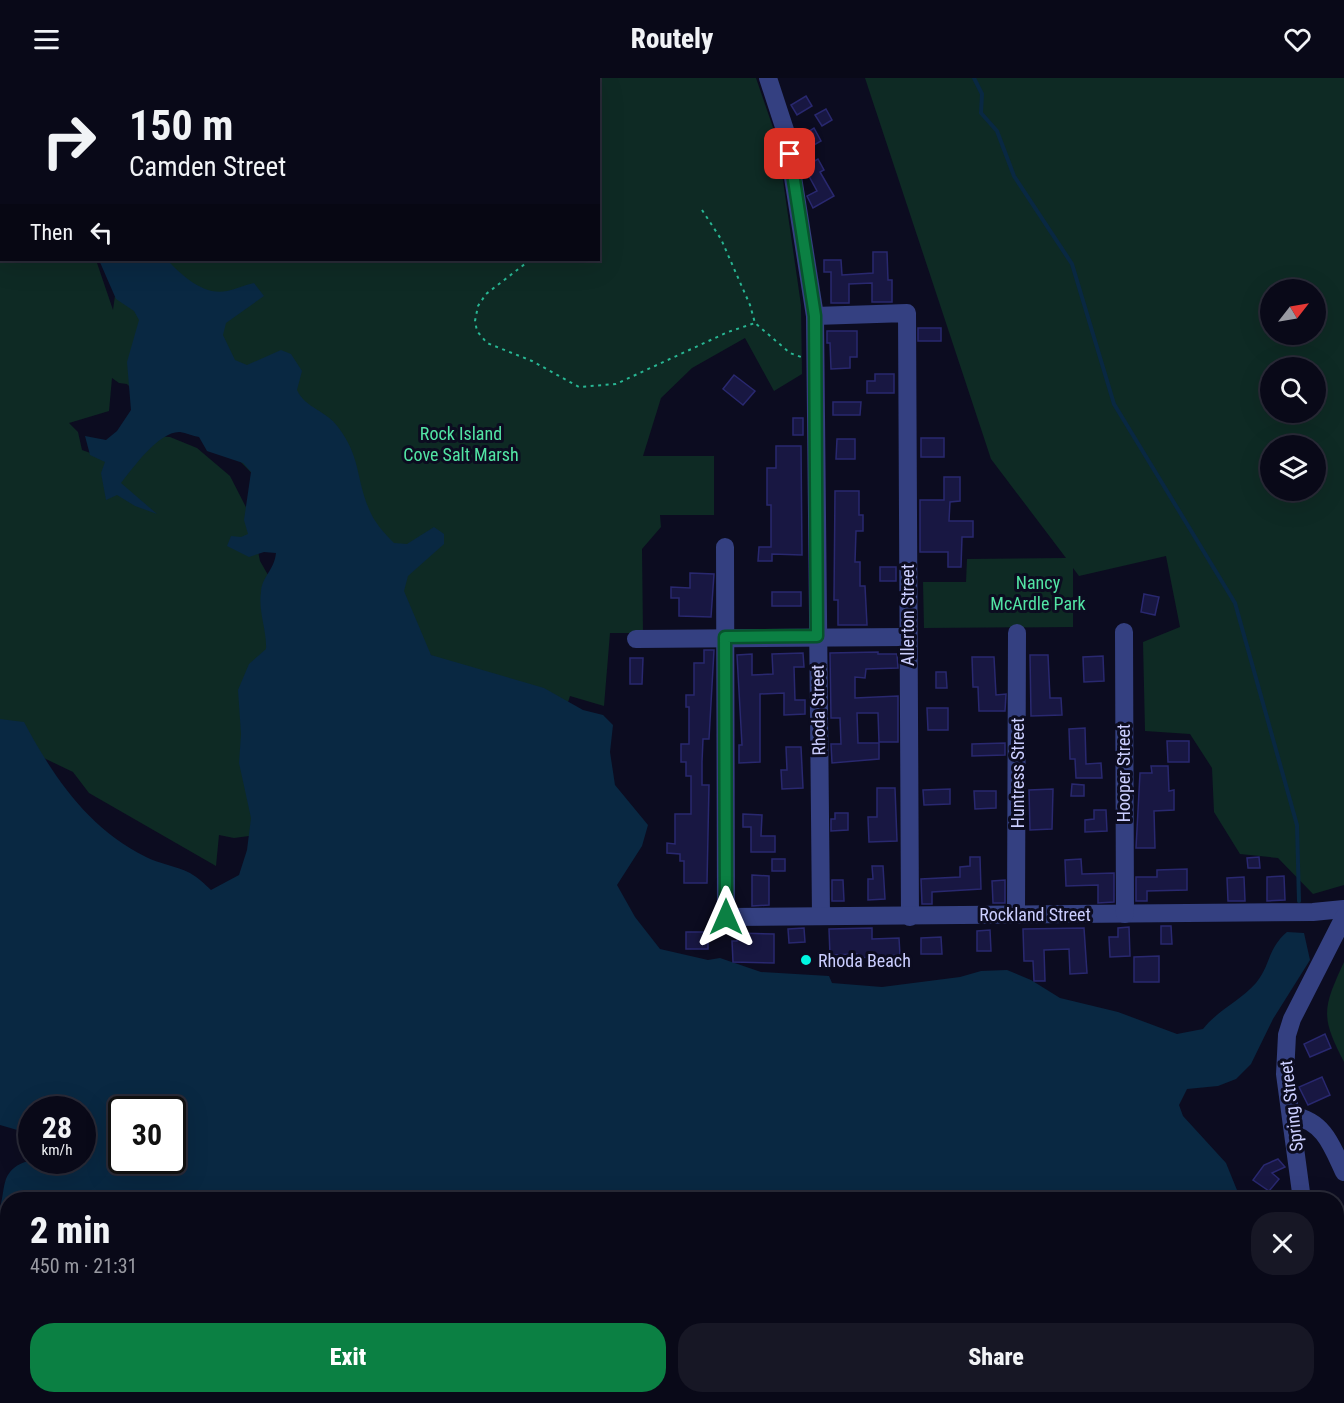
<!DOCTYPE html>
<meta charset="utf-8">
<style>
:root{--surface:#090918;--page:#171725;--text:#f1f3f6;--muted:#999aa2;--line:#292a37;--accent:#0b8043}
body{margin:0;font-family:"Roboto Condensed",sans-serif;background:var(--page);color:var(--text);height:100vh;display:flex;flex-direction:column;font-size:22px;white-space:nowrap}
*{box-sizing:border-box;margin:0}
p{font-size:20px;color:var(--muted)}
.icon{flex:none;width:33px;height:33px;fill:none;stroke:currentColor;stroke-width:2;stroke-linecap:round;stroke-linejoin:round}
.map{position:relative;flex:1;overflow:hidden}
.sheet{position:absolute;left:0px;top:1114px;width:1344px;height:212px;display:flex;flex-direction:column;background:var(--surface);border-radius:24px 24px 0 0;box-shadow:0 6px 24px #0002,0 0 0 2px var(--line)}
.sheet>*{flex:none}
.banner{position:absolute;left:0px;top:0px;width:600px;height:183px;box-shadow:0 6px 24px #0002,0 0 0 2px var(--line);background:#090918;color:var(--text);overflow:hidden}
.needle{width:39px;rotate:59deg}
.controls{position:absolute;left:1260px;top:201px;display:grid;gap:12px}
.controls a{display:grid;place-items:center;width:66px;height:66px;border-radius:50%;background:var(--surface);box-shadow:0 6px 24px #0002,0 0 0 2px var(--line);font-size:30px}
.speed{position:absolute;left:18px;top:1018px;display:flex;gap:12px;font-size:30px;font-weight:700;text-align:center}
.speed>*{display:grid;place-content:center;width:78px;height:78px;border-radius:50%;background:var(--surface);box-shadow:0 6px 24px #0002,0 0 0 2px var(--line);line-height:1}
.speed small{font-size:15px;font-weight:400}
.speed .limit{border:3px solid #111;border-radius:9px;background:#fff;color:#111}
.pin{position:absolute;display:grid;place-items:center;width:51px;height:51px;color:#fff;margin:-26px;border-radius:12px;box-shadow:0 3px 9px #0006}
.me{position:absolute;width:66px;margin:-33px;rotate:0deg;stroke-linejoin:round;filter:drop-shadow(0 0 4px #0008)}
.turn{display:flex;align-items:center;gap:21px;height:126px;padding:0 30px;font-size:27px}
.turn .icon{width:78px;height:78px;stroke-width:2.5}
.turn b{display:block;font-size:42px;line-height:51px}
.then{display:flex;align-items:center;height:57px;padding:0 30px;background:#0003;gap:12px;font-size:22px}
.round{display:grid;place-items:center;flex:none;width:63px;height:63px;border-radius:24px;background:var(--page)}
.head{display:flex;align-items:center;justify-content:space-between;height:102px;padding:0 30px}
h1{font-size:36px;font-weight:800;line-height:45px}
.action{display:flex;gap:12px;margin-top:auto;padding:12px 30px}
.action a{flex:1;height:69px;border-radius:24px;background:var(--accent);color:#fff;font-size:24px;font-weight:800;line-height:69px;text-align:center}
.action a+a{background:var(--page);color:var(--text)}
header{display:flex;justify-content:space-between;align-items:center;height:78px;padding:0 30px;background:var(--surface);font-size:27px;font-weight:800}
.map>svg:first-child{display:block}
</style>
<header><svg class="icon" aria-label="menu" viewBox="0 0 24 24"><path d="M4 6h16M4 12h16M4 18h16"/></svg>Routely<svg class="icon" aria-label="heart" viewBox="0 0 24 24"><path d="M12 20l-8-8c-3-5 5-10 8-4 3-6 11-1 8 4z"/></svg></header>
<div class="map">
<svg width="1344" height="1325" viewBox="0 0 1344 1325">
<rect width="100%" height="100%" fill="#0c0c20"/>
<g fill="#0e2a24" fill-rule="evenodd">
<polygon points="0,0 68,0 2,2 2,182 96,182 113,232 120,182 598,182 598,2 105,0 756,0 777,61 801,227 802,296 774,313 745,260 692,290 661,320 643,378 714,378 714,437 660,437 661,449 642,471 643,555 610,555 604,628 570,618 559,653 431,577 228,371 146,325 127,306 119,305 112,300 109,333 69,345 78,354 82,372 99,378 156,358 170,359 197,370 230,398 251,439 260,483 284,525 257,728 249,758 234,760 219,757 216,788 89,715 73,694 0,659"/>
<path d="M 865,0 L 1344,0 L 1344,807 L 1313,816 L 1278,780 L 1240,776 L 1214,734 L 1212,690 L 1190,656 L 1145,653 L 1143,564 L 1180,549 L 1166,478 L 1079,498 L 1073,490 L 1073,549 L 924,550 L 923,504 L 966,504 L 967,481 L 1066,480 L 991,381 ZM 1270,212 L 1316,212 L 1316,256 L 1270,256 ZM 1270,290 L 1316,290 L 1316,334 L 1270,334 ZM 1270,368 L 1316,368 L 1316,412 L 1270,412 Z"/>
<path d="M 1344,884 L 1344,984 C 1320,938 1323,930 1344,884 Z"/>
</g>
<path fill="#092842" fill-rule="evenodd" d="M 99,182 L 167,182 C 182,197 203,218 227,213 C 236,211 245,207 254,205 L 264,218 L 226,245 L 223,257 L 235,282 L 247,287 L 281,272 L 291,276 L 302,293 L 297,312 C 305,330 327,333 338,349 C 361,379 356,401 369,431 C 374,444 384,455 394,465 L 407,466 L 434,449 L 444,456 L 444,466 L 408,498 L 404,513 L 431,577 L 544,610 L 583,632 L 603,637 L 613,647 L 610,674 L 615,707 L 648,747 L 642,768 L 617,807 L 635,839 L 660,871 L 708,882 L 720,880 L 761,894 L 829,898 L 832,905 L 882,909 L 960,899 L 981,893 L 1007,892 L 1031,902 L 1060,920 L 1118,934 L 1177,956 L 1203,951 C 1218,932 1240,923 1256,905 C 1271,887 1267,871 1287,854 L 1304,855 L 1310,882 L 1273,941 L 1251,986 L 1236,1001 L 1218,1008 L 1187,1011 L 1179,1027 L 1183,1038 L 1226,1085 L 1241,1122 L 8,1122 L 8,1318 L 1334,1319 L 1332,1325 L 0,1325 L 0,1129 C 3,1120 3,1109 6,1101 C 18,1073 57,1083 82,1083 L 82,1032 L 32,1032 L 31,1056 L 0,1047 L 0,641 L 24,644 C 54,700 88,750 146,779 C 160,786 176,788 190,795 C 197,799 205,806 211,812 L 239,797 L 247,772 L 251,740 L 239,685 L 241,656 L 238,612 L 249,586 L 266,571 C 267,552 258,534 261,514 C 262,498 274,493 276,475 L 264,474 L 249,479 L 227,468 L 231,458 L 241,459 L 248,456 L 244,442 L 251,394 L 243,385 L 207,373 L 199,359 C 193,358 186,355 180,354 C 159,353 133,390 121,405 L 157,436 L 135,428 L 117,417 L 106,422 L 101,395 L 105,384 L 90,377 L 85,358 L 106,362 L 117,353 L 131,332 L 127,284 L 139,242 L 134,233 L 116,221 ZM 122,1032 L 172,1032 L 172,1083 L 122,1083 Z"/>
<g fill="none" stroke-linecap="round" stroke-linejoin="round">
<polyline stroke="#092842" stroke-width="4" points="974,0 982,16 981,35 997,53 1014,98 1072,186 1114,326 1235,525 1297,747 1299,823"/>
</g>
<g fill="#181742" stroke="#29286f" stroke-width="1.5">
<polygon points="806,18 812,28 797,37 791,27"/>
<polygon points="826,31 832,42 822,48 815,37"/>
<polygon points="814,50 821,63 807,71 800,59"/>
<polygon points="818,81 824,92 820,94 834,118 813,130 807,118 817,113 804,89"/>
<polygon points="873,174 887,174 888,202 892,202 892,224 872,224 872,205 849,206 849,225 831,225 831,194 824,194 824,182 841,182 842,197 873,195"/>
<rect x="918" y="250" width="23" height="13"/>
<polygon points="827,253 857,253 857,279 850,279 850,290 831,291 830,265 827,265"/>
<polygon points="875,296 894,296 894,315 867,315 867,303 875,303"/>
<polygon points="734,297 755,313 743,327 723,311"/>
<polygon points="833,324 861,324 860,337 833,337"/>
<rect x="793" y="340" width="10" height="17"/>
<rect x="921" y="360" width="23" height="19"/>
<polygon points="837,361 855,361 855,381 836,381"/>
<polygon points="776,368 801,368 802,477 772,476 772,483 758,483 759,469 771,469 771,427 767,427 767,390 776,390"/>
<polygon points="944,399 960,399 960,423 950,424 949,443 973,443 973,459 962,459 961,489 948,489 948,474 920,474 920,422 944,422"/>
<polygon points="835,413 859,413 859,437 863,437 863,453 856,453 855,484 860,484 860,508 865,508 867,547 838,547 838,522 834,522"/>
<rect x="880" y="489" width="16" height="14"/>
<polygon points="690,495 714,496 711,539 679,538 679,520 671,520 671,509 690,510"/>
<rect x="772" y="514" width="29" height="14"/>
<polygon points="1144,516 1159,519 1155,537 1141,534"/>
<polygon points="704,572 714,572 709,661 703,661 702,684 702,707 709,707 707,805 684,805 684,783 680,783 680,776 667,775 667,765 675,766 675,736 691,736 691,698 686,698 686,684 681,684 681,666 689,666 689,629 686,629 686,617 694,617 694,585 704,585"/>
<polygon points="878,574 878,576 897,576 898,590 866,591 865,600 855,599 855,620 898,618 898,664 879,664 878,635 857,635 858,665 879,665 879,681 832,685 831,666 841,666 840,640 831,640 830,575"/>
<polygon points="803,575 804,589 794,589 795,622 805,622 805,636 784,637 784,615 760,616 760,684 739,685 739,667 742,667 737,577 752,576 752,597 773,596 772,576"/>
<polygon points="1030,577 1048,577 1050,620 1061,620 1062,637 1031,638"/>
<polygon points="1103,578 1104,603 1084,604 1083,579"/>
<polygon points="972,579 994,579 996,617 1006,616 1005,633 979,633 978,609 973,609"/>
<polygon points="630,580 643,580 642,606 630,606"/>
<polygon points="936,594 946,594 947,610 936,610"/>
<polygon points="927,630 948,630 948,652 928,652"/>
<polygon points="1085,650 1086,686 1101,685 1102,700 1076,700 1075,681 1070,681 1069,651"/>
<polygon points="1167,663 1189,663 1189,684 1168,684"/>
<polygon points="1005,665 1005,677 972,678 972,666"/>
<polygon points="786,669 801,669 803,710 782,711 781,692 787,692"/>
<polygon points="1151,688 1168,688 1169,713 1174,712 1174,732 1154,733 1155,770 1136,770 1140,695 1152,695"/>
<polygon points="1072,706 1084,707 1084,718 1071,718"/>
<polygon points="877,710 895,710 897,763 869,764 868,739 877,739"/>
<polygon points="950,711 950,726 924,727 923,712"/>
<polygon points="1053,711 1052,751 1030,752 1029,712"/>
<polygon points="974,713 996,713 996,730 975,731"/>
<polygon points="1094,732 1106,732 1107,753 1085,754 1085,742 1094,741"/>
<polygon points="835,735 848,735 848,752 831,753 831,741 835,741"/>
<polygon points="743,736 762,737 761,758 775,758 775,774 751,774 751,749 743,749"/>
<polygon points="970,779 980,779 981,811 932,814 932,826 922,826 921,801 960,799 960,789 970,788"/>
<polygon points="1259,779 1260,790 1248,790 1247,780"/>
<rect x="772" y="781" width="13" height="12"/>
<polygon points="1081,781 1082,796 1114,795 1114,824 1098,825 1098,807 1066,808 1065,782"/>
<polygon points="872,788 883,788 885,821 868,822 868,801 873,801"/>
<polygon points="1187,791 1187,812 1147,813 1147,823 1136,823 1136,799 1157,799 1157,792"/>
<polygon points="752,797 769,798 769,827 752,828"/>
<polygon points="1284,798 1285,822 1267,823 1267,799"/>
<polygon points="1244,799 1245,823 1228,823 1227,800"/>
<polygon points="832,802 843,802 844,823 832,823"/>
<polygon points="1005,802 1005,825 993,825 992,803"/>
<polygon points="1161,848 1171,848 1172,866 1161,866"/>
<polygon points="1129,849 1130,878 1110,879 1109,859 1118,859 1118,850"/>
<polygon points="804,850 805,864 789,865 788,851"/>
<polygon points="872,850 872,861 899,860 900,877 857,880 857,876 830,877 829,851"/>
<polygon points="1084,850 1087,895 1070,896 1069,871 1044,872 1045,903 1034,903 1033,883 1024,883 1023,851"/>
<polygon points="990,852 991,873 977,873 977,853"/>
<rect x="686" y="854" width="22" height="17"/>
<polygon points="737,855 774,856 774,885 733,884 732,863 737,863"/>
<polygon points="941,859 942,876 921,876 921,860"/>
<polygon points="1159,878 1159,904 1134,904 1134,879"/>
<polygon points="1325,956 1331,970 1310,979 1304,966"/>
<polygon points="1322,999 1330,1017 1308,1027 1299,1009"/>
<polygon points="1278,1081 1285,1089 1272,1095 1279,1101 1269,1113 1253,1102 1264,1087"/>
</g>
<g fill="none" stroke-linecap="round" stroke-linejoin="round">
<g stroke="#28b693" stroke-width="2" stroke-dasharray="3 4.5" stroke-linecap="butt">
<polyline points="466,0 466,2"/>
<polyline points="558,0 558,2"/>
<polyline points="702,132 721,161 750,227 755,245 790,275 801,279"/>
<polyline points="530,182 486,216 478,228 475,243 477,253 487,265 532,283 579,309 616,306 728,254 755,245"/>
</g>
<g stroke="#344081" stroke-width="18">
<polyline points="768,0 786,55 815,238 821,838"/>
<polyline points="815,238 907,235 910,839"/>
<polyline points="725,469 726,839 1313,834 1344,831"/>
<polyline points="1124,554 1125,836"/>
<polyline points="636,561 907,559"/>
<polyline points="1016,835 1017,555"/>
<path d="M 1293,1038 C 1324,1043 1332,1068 1344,1094"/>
<polyline points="1302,1122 1285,996 1287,957 1292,941 1344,839"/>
<polyline points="1336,1215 1344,1225"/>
</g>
</g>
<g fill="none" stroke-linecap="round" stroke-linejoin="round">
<defs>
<polyline id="route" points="726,839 725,559 817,558 815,238 790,76"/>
</defs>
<use href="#route" stroke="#07532c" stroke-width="15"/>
<use href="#route" stroke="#0b8043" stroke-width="10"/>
</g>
<circle fill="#00f6e1" stroke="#0c0c20" stroke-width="2" cx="806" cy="882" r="6"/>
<g text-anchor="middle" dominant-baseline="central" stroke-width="6" stroke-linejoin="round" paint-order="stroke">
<g font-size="18" fill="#52e4a4" stroke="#0c0c20">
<text x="461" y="355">Rock Island<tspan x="461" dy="21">Cove Salt Marsh</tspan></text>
<text x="1038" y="504">Nancy<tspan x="1038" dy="21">McArdle Park</tspan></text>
</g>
<g font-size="18" fill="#cbceff" stroke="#0c0c20">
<text transform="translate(907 537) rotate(-90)">Allerton Street</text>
<text transform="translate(818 632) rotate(-91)">Rhoda Street</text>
<text transform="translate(1017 695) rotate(-90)">Huntress Street</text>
<text transform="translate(1123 695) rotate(-90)">Hooper Street</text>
<text x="1035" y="836">Rockland Street</text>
<text transform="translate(1291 1028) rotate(-97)">Spring Street</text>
</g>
<g font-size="18" fill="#cbceff" stroke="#0c0c20" text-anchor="start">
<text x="818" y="882">Rhoda Beach</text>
</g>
</g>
</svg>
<div class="controls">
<a><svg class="needle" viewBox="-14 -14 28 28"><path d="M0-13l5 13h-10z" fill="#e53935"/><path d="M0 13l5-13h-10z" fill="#999aa2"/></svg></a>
<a><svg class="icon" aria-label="search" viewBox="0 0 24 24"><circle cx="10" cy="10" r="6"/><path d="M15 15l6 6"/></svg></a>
<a><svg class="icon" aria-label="layers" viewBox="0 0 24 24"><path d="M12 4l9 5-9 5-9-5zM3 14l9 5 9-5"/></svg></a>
</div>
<div class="speed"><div>28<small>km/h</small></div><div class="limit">30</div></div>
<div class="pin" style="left:790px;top:76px;background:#d93025"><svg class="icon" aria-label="arrive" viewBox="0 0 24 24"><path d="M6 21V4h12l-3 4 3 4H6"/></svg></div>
<svg class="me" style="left:726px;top:839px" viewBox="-20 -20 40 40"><path d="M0-17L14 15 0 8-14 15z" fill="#0b8043" stroke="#fff" stroke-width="4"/></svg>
<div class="banner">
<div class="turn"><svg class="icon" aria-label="right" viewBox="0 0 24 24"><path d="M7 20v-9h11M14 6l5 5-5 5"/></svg><div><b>150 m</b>Camden Street</div></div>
<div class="then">Then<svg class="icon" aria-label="left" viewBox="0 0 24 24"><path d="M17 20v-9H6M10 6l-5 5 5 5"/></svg></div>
</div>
<section class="sheet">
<div class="head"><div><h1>2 min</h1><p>450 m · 21:31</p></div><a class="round"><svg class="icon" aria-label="close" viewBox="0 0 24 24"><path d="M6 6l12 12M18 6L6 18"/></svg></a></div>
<div class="action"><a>Exit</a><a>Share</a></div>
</section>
</div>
